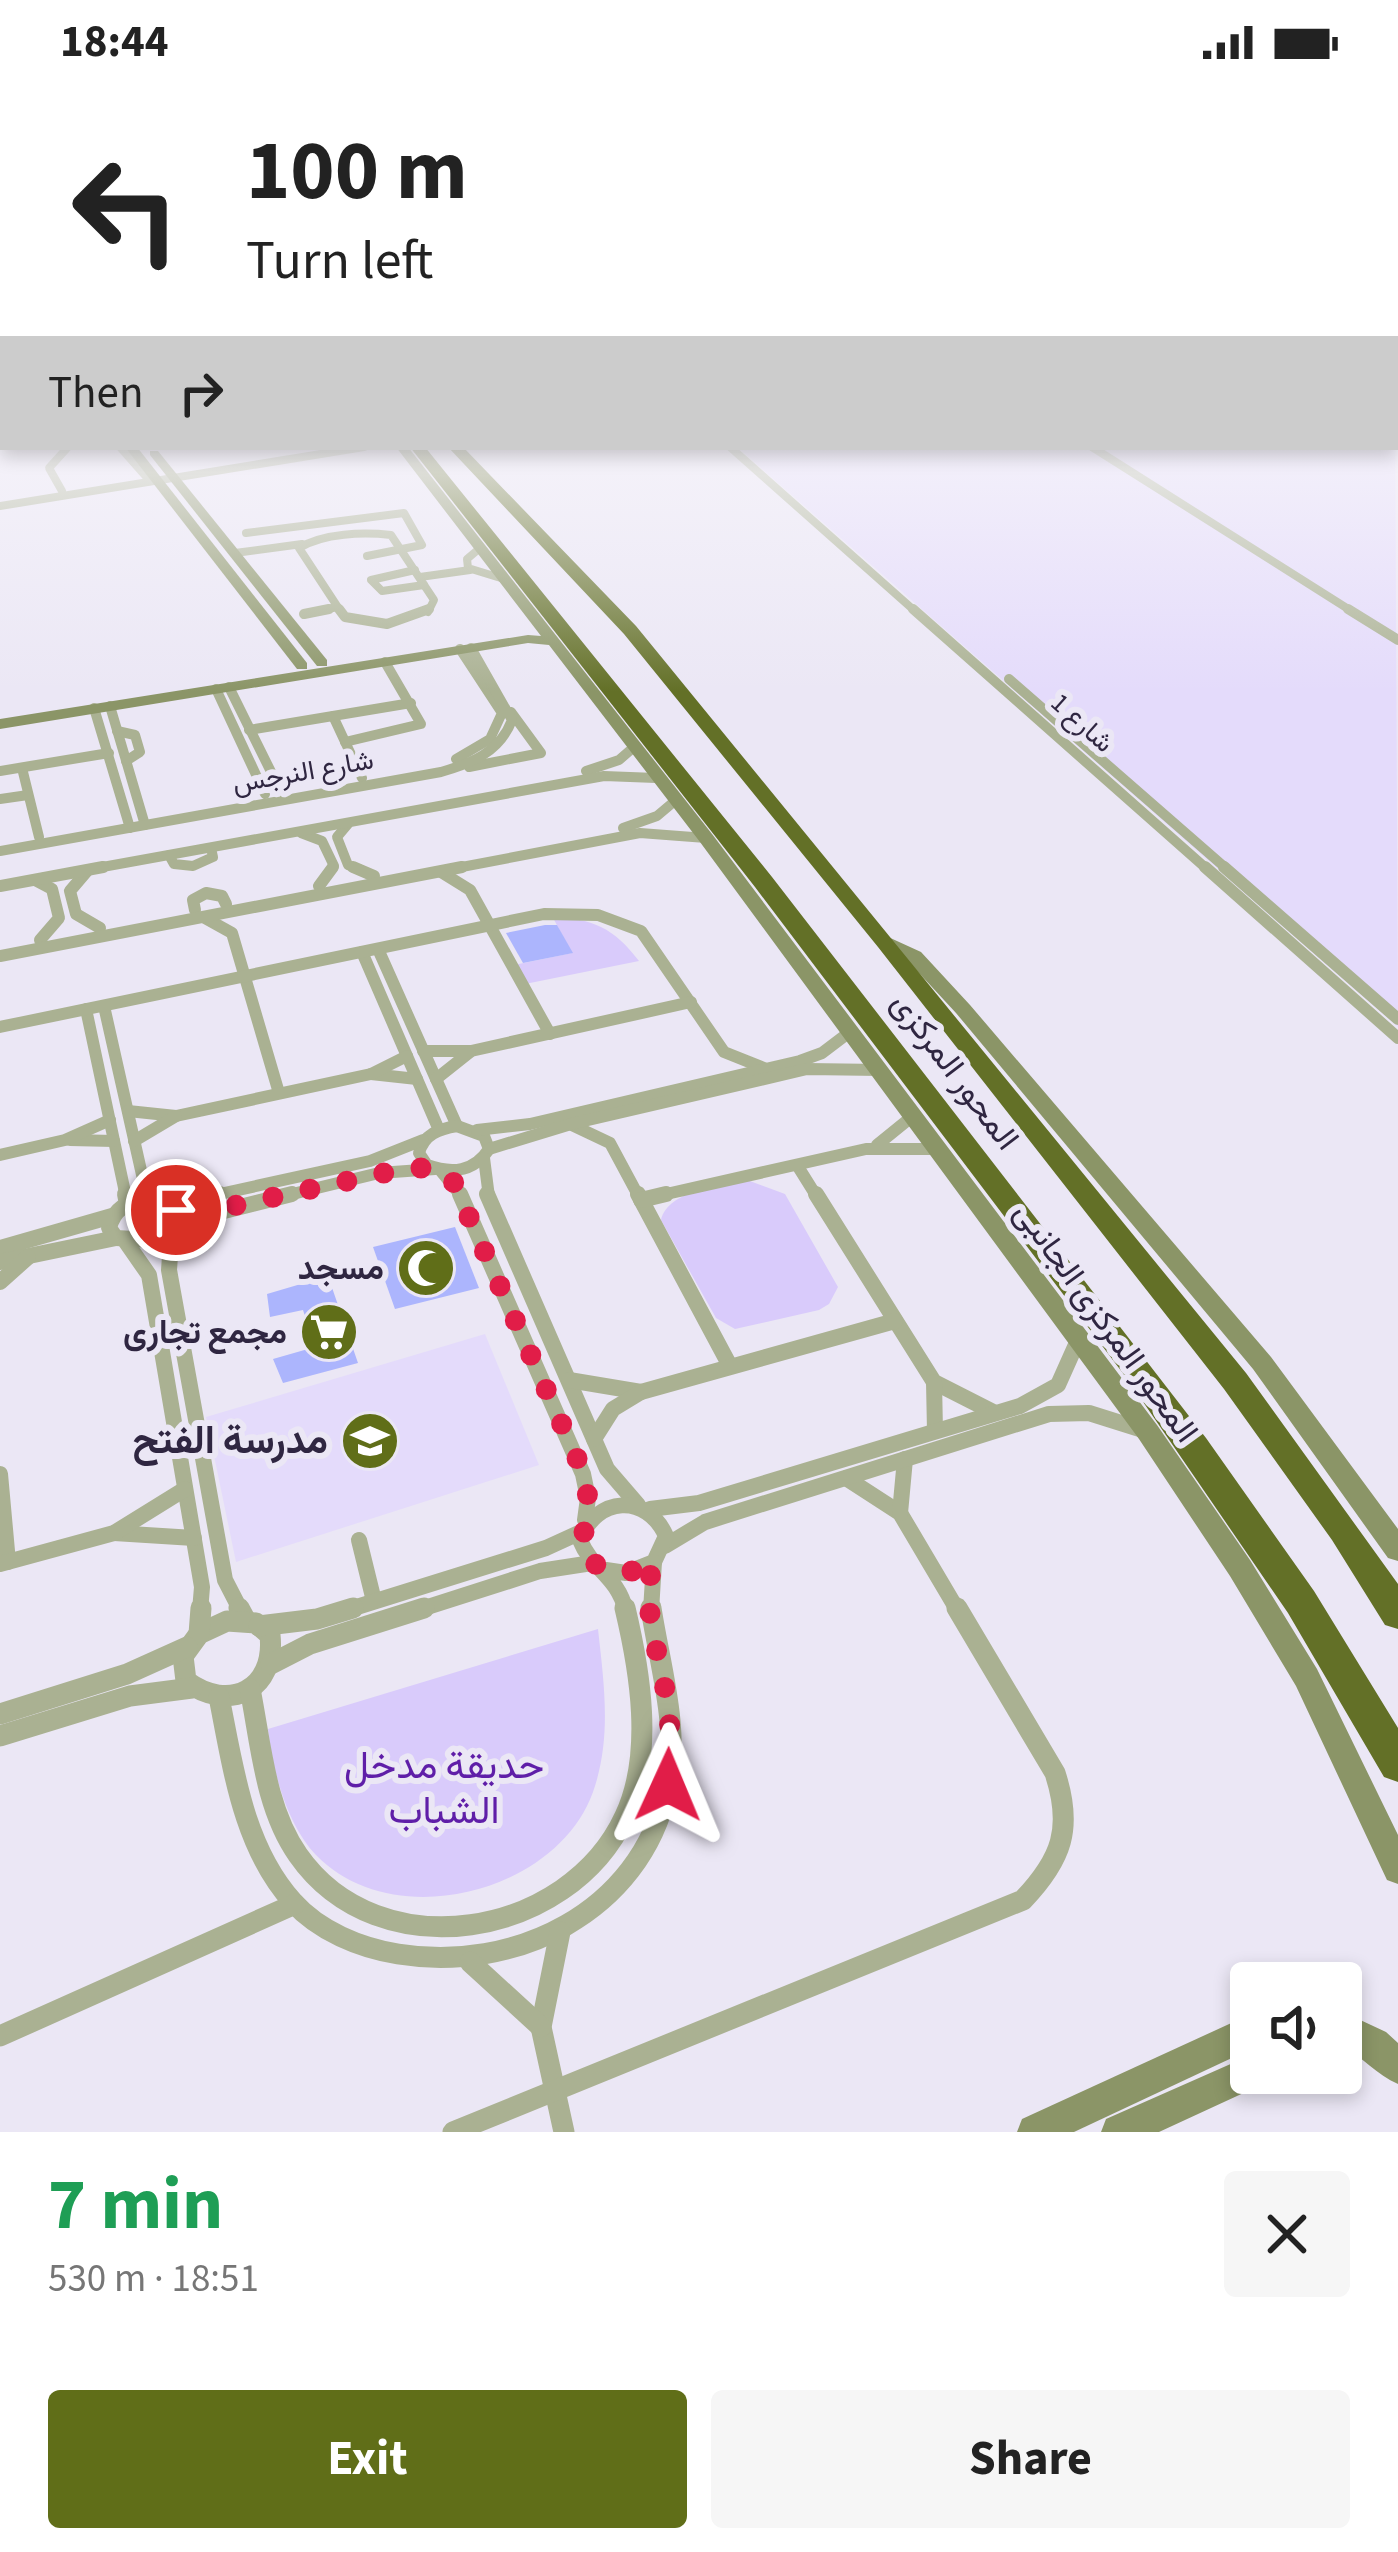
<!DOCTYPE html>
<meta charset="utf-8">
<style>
:root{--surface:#fff;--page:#f6f6f6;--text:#222;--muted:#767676;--accent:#606e18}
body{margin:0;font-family:"Source Sans 3",Vazirmatn,sans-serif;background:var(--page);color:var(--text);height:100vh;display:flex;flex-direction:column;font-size:45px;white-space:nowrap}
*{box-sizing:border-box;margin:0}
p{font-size:39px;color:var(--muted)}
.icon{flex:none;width:66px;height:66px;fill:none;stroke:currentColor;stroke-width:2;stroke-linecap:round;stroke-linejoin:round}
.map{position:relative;height:2048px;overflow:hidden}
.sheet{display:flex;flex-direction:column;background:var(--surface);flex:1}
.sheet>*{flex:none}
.hud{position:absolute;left:0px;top:0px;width:1398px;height:366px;box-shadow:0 6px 18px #0003;background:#fff;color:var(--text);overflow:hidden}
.controls{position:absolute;left:1230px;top:1878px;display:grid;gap:24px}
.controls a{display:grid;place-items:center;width:132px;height:132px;border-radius:12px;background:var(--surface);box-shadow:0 6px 18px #0003;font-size:60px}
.pin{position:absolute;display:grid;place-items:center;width:102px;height:102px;color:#fff;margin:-51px;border:6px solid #fff;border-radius:50%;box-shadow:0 3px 12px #0007}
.me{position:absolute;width:132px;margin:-66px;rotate:1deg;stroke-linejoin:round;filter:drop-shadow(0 0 9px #0008)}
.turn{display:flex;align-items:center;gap:42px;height:252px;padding:0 48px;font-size:54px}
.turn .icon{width:156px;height:156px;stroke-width:2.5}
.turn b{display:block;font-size:84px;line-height:102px}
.then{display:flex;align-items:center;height:114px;padding:0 48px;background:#0003;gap:24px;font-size:45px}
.round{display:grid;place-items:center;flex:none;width:126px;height:126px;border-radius:12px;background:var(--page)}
.headline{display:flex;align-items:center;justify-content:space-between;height:204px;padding:0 48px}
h1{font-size:72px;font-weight:700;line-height:90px;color:#1e9e55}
.cta{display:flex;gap:24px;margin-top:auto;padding:24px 48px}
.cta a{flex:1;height:138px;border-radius:12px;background:var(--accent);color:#fff;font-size:48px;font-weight:700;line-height:138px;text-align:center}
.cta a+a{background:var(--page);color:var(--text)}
.status{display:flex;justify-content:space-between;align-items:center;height:84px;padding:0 60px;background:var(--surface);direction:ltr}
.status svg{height:33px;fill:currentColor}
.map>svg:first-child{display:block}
</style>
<div class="status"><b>18:44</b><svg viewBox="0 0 49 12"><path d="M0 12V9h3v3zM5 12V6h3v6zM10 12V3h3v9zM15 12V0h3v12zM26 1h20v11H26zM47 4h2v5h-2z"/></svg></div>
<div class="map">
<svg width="1398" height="2048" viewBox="0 0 1398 2048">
<rect width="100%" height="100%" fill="#ebe7f5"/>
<g fill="#e4dbfb">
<polygon points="1395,322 1398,943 737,363 1395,363"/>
<polygon points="485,1250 539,1381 236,1478 206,1333"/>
</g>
<g fill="#d9cbfb">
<path d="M 552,832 C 594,836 613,843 639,877 L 525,900 L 514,881 L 572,869 Z"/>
<path d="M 747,1096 L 785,1110 L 838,1203 L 829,1220 L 819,1226 L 735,1245 L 716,1234 L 661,1136 C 669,1105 720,1103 747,1096 Z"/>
<path d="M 598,1545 C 604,1600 612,1654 593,1708 C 557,1809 393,1851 316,1771 C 287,1741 272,1685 268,1645 Z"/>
</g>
<g fill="#acb5fd">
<polygon points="545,841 557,841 573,869 523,879 506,849"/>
<polygon points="455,1143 479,1204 395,1225 373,1163"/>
<polygon points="328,1192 358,1279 283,1299 273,1275 315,1263 303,1226 270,1233 267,1210"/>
</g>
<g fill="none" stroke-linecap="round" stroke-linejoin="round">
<g stroke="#aab192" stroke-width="8">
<polyline points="120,363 150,397"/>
<polyline points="730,363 916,528"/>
<polyline points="1092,363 1353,528"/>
<polyline points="62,407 49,384 68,363"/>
<polyline points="0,422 364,363"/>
<polyline points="246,449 404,429 422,461 367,472"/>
<polyline points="480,464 467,475 468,484 504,495"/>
<polyline points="235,469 302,460"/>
<polyline points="415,486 371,496 382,507 424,501"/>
<polyline points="420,493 470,486"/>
<polyline points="315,528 337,523"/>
<path d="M 341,528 L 299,464 C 324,449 363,448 391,451 L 434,516 L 428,528"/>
</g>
<g stroke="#aab192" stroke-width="10">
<polyline points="339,525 345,533 387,540 429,525"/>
<polyline points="913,525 1208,786"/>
<polyline points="1348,525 1398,556"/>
<polyline points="304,530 329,525"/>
<polyline points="1009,595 1228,786"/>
<polyline points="229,603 281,708"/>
<polyline points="216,605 265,710"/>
<polyline points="110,622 145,741"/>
<polyline points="94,624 130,744"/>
<polyline points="333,632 362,694"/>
<polyline points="249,646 411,619"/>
<polyline points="117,647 135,651 140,668 126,677"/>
<polyline points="345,658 421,640 385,578"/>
<polyline points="456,675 490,655 502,629 460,565"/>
<polyline points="469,683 541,669 511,628"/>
<polyline points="22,684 39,753"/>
<polyline points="0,687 109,669"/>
<polyline points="586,687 619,676 634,663"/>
<polyline points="0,715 28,711"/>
<polyline points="348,740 337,753 348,781 361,786"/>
<polyline points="623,744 657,732 676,716"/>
<polyline points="301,749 322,757 334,782 331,786"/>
<path d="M 0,767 L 441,688 C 472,679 500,668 512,636 L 471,564"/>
<polyline points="169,771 174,780 193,782 213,773 211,764"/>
<polyline points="86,786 604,692 656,694"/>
<polyline points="446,786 640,749 706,754"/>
</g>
<g stroke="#aab192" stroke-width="12">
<polyline points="353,783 374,792"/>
<polyline points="1205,783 1398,954"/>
<polyline points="1224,783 1398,935"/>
<polyline points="87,787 70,807 76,830 100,844"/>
<polyline points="441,788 470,806 550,950"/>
<polyline points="35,796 52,805 59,834 40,856"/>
<polyline points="0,802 103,783"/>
<polyline points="319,802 333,783"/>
<polyline points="195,826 193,816 206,809 222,812 226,820"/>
<polyline points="205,834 232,849 279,1009"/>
<polyline points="378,865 457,1042"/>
<polyline points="362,868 439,1046"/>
<polyline points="0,872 462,783"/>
<polyline points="104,922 147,1113"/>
<polyline points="86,925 126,1113"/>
<polyline points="0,943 544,830 598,831 641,847 724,968 764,984"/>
<polyline points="423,967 471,967 691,918"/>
<polyline points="371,990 417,995"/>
<polyline points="436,995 470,968"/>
<polyline points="128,1027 176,1032 371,990 407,972"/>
<polyline points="572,1041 610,1059 639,1113"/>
<path d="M 457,1042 L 484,1052 L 489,1065 C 474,1088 452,1090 427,1081 L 419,1069 C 424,1050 439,1045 457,1042 Z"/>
<polyline points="477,1046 530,1040 800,977 822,969 851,947"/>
<polyline points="70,1056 114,1057"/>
<polyline points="134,1057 176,1032"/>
<polyline points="877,1061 914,1031"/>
<polyline points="489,1065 571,1040 807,985 881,986"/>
<polyline points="0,1071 65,1056 110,1036"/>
<polyline points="484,1074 489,1113"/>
<polyline points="797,1081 817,1113"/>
<polyline points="440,1086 462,1113"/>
<polyline points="206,1113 370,1077 423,1056"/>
<polyline points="280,1113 379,1089 435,1085"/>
<polyline points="653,1113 866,1065 939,1065"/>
</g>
<g stroke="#aab192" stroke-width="16">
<polyline points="125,1110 127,1120"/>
<polyline points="460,1110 583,1390 588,1414 585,1436"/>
<polyline points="487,1110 607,1385 638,1421"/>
<polyline points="638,1110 730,1282"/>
<polyline points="816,1110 934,1298 995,1329"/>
<path d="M 147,1114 L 173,1121 L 177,1132 L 167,1147 L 152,1156 L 116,1154 L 109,1144 C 114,1124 128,1118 147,1114 Z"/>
<polyline points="641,1116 666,1110"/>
<polyline points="167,1117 220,1110"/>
<polyline points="176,1139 292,1110"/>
<polyline points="172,1144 169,1186 225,1496 241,1527"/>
<polyline points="126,1158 149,1191 202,1503 200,1527"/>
<polyline points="0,1164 112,1132"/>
<polyline points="0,1178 116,1154"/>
<polyline points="0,1198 28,1173"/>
<polyline points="569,1296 641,1308"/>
<polyline points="934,1298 935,1347"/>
<polyline points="594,1355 613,1325 641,1308 895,1237"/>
<polyline points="0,1390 8,1478"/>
<polyline points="846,1394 900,1429 958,1527"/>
<polyline points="650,1425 699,1419 1020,1322 1058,1301 1079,1254"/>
<polyline points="900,1429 905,1375"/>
<polyline points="114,1449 194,1454"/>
<polyline points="359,1456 374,1517"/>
<polyline points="665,1462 705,1438 1049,1330 1089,1329 1143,1346"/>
<polyline points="0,1480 114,1449 185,1405"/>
<path d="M 606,1486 L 626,1489 L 654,1478 L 666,1452 C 647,1409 596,1412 580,1456 C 592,1486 617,1491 626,1527"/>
<polyline points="344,1527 546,1464 581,1448"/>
<polyline points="415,1527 540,1487 592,1479"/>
<polyline points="651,1527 654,1478"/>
</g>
<g stroke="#aab192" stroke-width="21">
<polyline points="239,1524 246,1537"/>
<path d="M 227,1537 L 256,1539 L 270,1551 C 276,1606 229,1629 186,1597 L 183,1572 L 199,1550 Z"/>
<polyline points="259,1542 317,1535 353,1524"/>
<polyline points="199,1550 201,1524"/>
<polyline points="271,1580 310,1560 424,1524"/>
<path d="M 250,1605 C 261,1660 265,1724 298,1771 C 379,1887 569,1854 625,1732 C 654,1670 640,1587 625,1524"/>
<path d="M 219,1613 C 233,1683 243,1763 293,1818 C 319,1847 360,1864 398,1870 C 514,1889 640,1829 667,1706 C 680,1645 660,1583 651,1524"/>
<polyline points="0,1630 127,1590 187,1563"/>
<polyline points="0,1652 130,1612 192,1604"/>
<polyline points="560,1848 541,1943 564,2048"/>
<polyline points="470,1878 541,1943"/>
<polyline points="0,1952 295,1820"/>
<path d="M 453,2048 L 1023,1816 C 1062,1775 1073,1744 1055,1689 L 957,1524"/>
</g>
<g fill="#8b9567" fill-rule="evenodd">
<polygon points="125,363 137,363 307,579 307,585 297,585"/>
<polygon points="396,363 408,363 712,750 1157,1341 1250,1476 1317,1585 1398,1751 1398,1800 1387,1796 1296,1602 1230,1492 1139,1355 700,758 549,561 528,559 0,645 0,635 528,551 541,552"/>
<polygon points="150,367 158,367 327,576 327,582 317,582 150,371"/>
<polygon points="886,852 921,868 970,921 1271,1273 1398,1445 1398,1477 1388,1474 1253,1285 956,929 907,876 879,862 877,858"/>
<path d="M 1341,1927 L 1386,1948 L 1398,1959 L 1398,2000 C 1377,1991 1362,1972 1341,1962 Z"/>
<polygon points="1251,1930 1251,1965 1074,2048 1017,2048 1022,2035"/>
<polygon points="1251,1971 1251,1989 1268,1989 1263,2000 1159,2048 1101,2048 1106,2035"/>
</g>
<g fill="#637027" fill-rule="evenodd">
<polygon points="410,363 425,363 772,793 1206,1354 1314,1507 1398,1644 1398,1698 1384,1693 1288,1529 1128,1296 755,803"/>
<polygon points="448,363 463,363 636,542 1246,1289 1398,1500 1398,1545 1385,1541 1332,1456 1224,1305 878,863 624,550"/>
</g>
</g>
<linearGradient id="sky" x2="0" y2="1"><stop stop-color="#8dc2ee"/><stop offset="0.53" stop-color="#f6f4fa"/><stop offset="1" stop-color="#f6f4fa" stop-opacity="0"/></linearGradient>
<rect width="1398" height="608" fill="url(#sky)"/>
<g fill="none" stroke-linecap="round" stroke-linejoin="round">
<path stroke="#e11d48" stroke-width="21" stroke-dasharray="0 37.8" d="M 176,1126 L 176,1139 L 224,1124 L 407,1084 L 435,1084 L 453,1097 L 584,1390 L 588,1414 L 582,1465 C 598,1492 628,1494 654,1478 C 639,1519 661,1574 667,1617 C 671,1645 672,1673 668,1701"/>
</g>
<defs>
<symbol id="mosque-disc" viewBox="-11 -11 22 22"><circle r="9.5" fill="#606e18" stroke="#ebe7f5"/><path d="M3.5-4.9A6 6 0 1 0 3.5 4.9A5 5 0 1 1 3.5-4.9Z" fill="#fff"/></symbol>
<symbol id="supermarket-disc" viewBox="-11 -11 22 22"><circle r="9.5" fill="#606e18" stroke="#ebe7f5"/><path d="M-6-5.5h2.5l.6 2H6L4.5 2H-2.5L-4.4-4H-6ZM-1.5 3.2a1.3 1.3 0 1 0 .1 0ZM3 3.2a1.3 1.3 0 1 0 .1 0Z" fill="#fff"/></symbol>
<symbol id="school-disc" viewBox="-11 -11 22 22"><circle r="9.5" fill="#606e18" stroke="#ebe7f5"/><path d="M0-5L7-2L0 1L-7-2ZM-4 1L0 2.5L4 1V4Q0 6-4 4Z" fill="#fff"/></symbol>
</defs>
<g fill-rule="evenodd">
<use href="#mosque-disc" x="393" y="1151" width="66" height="66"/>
<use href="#supermarket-disc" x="296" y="1215" width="66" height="66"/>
<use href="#school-disc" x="337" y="1324" width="66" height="66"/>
</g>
<g text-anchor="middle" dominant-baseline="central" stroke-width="12" stroke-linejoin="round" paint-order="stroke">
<g font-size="27" fill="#2f2641" stroke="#ebe7f5">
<text transform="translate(1082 639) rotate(42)">شارع 1</text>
<text transform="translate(303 688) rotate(-10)">شارع النرجس</text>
</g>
<g font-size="33" fill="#2f2641" stroke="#ebe7f5">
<text transform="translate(955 987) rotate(53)">المحور المركزى</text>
<text transform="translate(1106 1238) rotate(54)">المحور المركزى الجانبى</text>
</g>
<g font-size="33" font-weight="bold" fill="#2f2641" stroke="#ebe7f5" text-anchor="end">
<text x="384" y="1184">مسجد</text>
<text x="287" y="1248">مجمع تجارى</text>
</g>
<g font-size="39" font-weight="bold" fill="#2f2641" stroke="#ebe7f5" text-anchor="end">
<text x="328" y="1357">مدرسة الفتح</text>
</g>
<g font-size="39" fill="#5f1ea8" stroke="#ebe7f5">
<text x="444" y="1682">حديقة مدخل<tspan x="444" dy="45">الشباب</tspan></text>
</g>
</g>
</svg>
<div class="controls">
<a><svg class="icon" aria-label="sound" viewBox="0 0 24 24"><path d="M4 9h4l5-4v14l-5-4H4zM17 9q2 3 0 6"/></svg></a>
</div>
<div class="pin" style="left:176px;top:1126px;background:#d93025"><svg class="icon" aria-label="arrive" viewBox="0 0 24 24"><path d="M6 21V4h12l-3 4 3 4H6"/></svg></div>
<svg class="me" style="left:668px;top:1701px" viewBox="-20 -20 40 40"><path d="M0-17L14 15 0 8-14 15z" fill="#e11d48" stroke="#fff" stroke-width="4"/></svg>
<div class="hud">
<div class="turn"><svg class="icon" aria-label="left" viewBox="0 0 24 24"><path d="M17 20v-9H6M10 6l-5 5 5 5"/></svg><div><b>100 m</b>Turn left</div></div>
<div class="then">Then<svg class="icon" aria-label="right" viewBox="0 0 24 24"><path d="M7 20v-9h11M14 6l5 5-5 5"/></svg></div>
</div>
</div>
<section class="sheet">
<div class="headline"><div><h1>7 min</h1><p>530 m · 18:51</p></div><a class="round"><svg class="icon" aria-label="close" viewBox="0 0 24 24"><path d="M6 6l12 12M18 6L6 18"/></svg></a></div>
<div class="cta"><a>Exit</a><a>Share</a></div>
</section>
